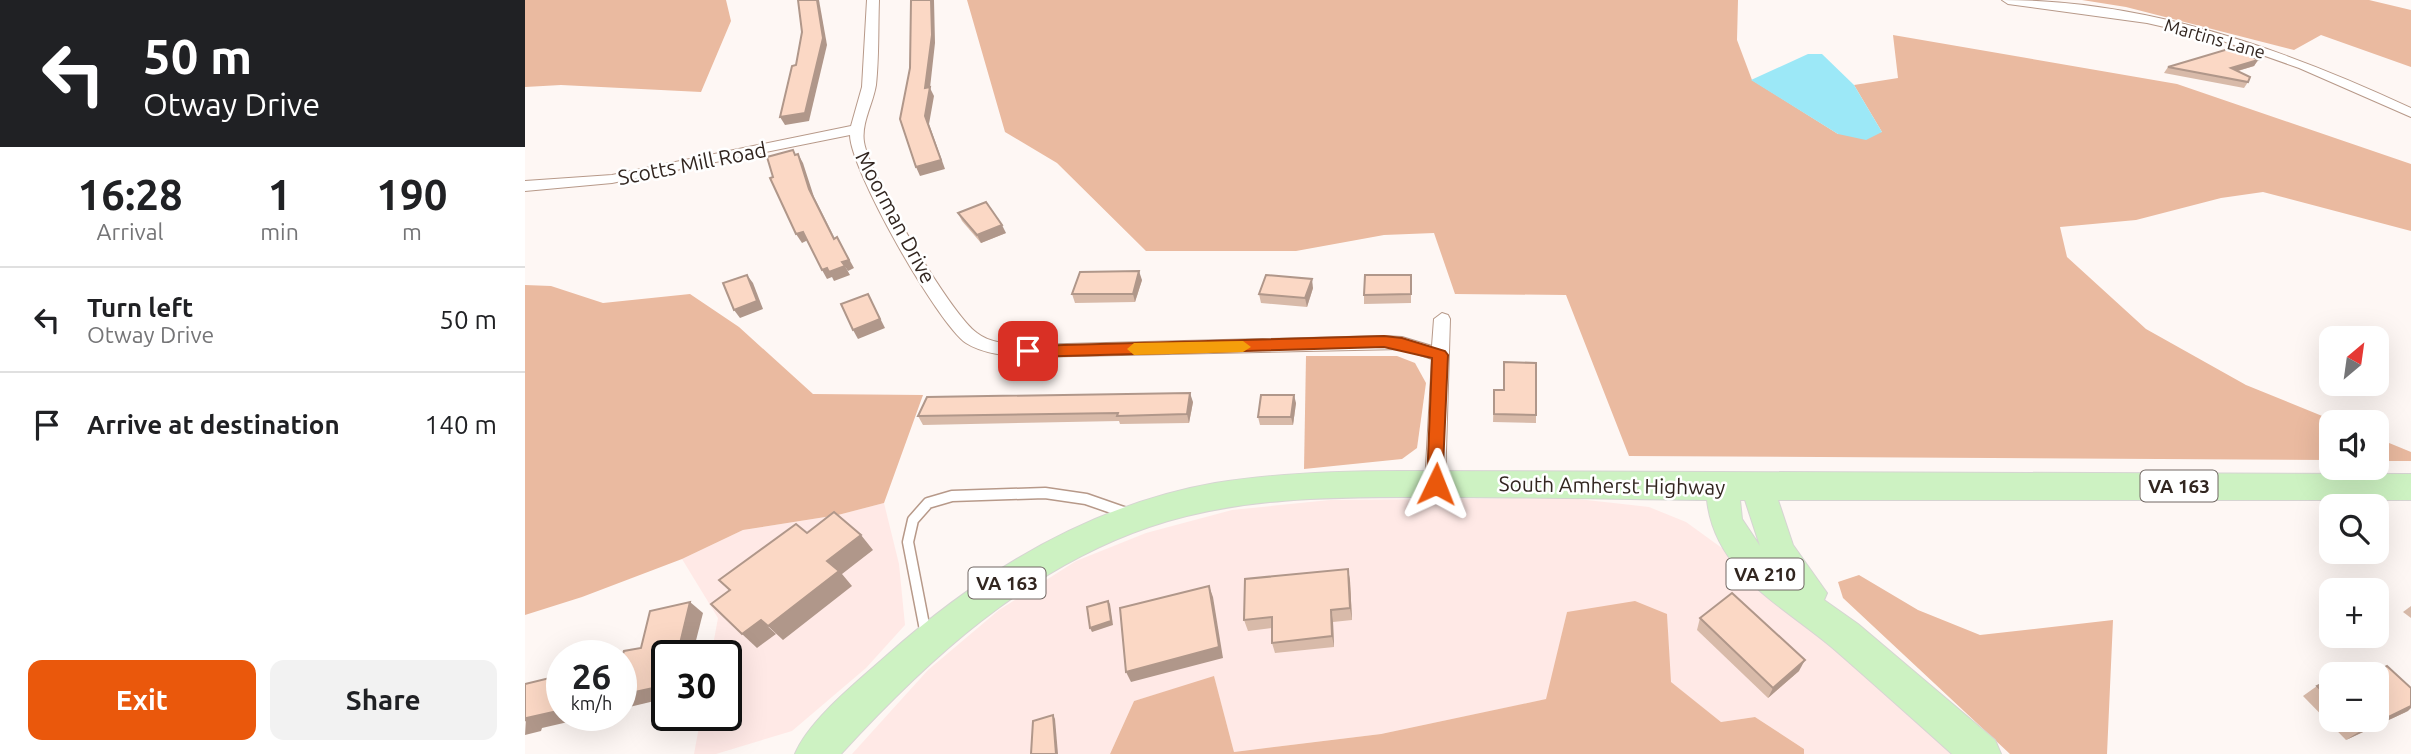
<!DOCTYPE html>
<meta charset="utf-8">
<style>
:root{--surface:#fff;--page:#f2f2f2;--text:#202124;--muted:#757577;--line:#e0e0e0;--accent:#ea580c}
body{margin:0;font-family:Ubuntu,sans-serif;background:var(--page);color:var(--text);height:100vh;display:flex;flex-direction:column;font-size:26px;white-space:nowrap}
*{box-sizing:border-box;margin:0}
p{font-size:23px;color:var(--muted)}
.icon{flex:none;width:38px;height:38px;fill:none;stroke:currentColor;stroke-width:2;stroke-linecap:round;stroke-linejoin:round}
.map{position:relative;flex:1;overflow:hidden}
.sheet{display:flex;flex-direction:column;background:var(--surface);width:525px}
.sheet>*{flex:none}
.banner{background:#202124;color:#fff;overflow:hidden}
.needle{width:46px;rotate:29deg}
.tools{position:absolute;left:1794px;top:326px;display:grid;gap:14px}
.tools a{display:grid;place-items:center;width:70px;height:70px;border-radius:14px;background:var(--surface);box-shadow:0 7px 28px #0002;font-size:35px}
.speed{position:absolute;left:21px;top:640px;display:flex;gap:14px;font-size:35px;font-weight:700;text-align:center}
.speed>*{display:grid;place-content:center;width:91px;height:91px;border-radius:50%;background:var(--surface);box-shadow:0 7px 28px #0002;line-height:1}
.speed small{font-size:18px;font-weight:400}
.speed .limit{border:4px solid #111;border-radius:10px;background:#fff;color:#111}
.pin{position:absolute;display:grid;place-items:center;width:60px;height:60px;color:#fff;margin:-30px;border-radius:14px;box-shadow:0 4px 10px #0006}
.me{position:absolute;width:77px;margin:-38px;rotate:2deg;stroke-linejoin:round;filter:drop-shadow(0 0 5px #0008)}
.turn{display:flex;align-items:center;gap:24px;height:147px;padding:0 28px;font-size:32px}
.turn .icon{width:91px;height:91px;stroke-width:2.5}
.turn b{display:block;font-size:49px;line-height:60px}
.eta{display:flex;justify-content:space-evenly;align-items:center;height:119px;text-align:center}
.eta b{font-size:42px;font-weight:700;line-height:49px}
.button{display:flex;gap:14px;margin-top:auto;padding:14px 28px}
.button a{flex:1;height:80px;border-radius:14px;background:var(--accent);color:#fff;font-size:28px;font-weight:700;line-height:80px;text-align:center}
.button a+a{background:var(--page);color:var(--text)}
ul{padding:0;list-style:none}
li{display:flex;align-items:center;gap:21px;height:105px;padding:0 28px;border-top:2px solid var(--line)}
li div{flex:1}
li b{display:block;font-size:26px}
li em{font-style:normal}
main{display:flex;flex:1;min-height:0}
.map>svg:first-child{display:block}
</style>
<main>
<section class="sheet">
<div class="banner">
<div class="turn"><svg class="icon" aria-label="left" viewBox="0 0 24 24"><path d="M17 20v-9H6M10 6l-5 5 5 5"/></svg><div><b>50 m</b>Otway Drive</div></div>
</div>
<div class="eta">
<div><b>16:28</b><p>Arrival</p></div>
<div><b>1</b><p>min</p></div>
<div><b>190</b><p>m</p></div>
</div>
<ul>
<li><svg class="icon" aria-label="left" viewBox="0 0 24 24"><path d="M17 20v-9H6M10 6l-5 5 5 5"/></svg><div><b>Turn left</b><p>Otway Drive</p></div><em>50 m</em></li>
<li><svg class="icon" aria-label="arrive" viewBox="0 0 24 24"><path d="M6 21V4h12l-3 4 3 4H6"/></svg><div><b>Arrive at destination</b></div><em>140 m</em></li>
</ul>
<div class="button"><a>Exit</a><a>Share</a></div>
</section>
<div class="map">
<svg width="1886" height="754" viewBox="0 0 1886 754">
<rect width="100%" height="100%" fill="#fef7f4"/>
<g fill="#ffe9e6">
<polygon points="1044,498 1124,507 1161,522 1219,564 1428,754 1279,754 1279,749 1230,717 1196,722 1145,682 1142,614 1042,612 1022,699 856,734 709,752 689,677 609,701 585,754 327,754 403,670 474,610 551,561 621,533 707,510 805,500"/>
<polygon points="359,503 374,564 380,625 341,668 267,731 191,754 169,754 176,716 201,716 201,656 186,656 193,618 157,559 218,530 313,515"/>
</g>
<g fill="#eabaa0">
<polygon points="0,0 201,0 206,21 176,92 36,85 0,87"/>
<polygon points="442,0 1213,0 1212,40 1227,80 1313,134 1357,132 1329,85 1373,78 1368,35 1652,84 1886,164 1886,231 1738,192 1696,198 1611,220 1535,227 1542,257 1621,329 1721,385 1812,422 1806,422 1806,460 1104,456 1041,295 930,294 909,233 859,235 771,251 621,251 532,163 480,132"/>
<polygon points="1557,0 1844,0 1886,10 1886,67 1796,35 1769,50 1601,7"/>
<polygon points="0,285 26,286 78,303 165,294 214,327 288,394 398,395 359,503 313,515 218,530 157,559 57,597 0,615"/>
<polygon points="781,356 872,356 890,363 901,383 892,448 877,459 779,469"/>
<polygon points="1852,438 1886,452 1886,461 1852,461"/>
<polygon points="1334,575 1393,610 1455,635 1588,620 1582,754 1485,754 1318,598 1313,582"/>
<polygon points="1110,601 1142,614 1146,682 1196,722 1230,717 1279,749 1279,754 585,754 609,701 689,676 709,752 856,734 1021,699 1042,612"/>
</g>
<polygon fill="#9ce8f7" points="1283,54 1297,54 1329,85 1357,132 1341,140 1313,134 1226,80"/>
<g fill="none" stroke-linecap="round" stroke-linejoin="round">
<defs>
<polyline id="service" points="401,635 383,542 388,520 403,503 427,496 520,493 561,499 604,514"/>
<g id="minor">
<path d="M 342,0 L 354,0 C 353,28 354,57 351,85 C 348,104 336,123 339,142 C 344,175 425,314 452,333 C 466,344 486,344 503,345 L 859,336 L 877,337 L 907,346 L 909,319 L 917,313 L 923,315 L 925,319 L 920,484 L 917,489 L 910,492 L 903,489 L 900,484 L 907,359 L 877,349 L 503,357 C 483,356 458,354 441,343 C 412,323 325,169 325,135 L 87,183 L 0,191 L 0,181 L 87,175 L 326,126 L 337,87 Z"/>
<path d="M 1477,0 C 1621,0 1757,48 1886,108 L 1886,117 L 1774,68 L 1692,39 L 1622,23 L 1483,4 Z"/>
</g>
<path id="primary" d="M 876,471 L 1886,474 L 1886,500 L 1253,500 L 1268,545 L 1302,593 L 1299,600 L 1333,624 L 1470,740 L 1476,754 L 1427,754 C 1388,719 1349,684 1310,650 C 1260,607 1190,574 1182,500 C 1090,499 999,497 907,497 C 812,497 715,496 624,527 C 501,569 402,660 316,754 L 270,754 C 284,720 332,682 360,657 C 454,573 564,505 690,483 C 751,473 813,471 876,471 ZM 1215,500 L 1220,500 L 1235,546 L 1217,519 Z"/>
</defs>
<use href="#service" stroke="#b79989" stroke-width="13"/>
<use href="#minor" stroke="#b79989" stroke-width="2"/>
<use href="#primary" stroke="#d6d4d2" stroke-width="2"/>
<use href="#service" stroke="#fff" stroke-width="10"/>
<use href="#minor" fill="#fff" fill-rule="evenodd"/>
<use href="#primary" fill="#cdf2c2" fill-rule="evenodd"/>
</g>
<g fill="#d8baa9">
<polygon points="1733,60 1729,66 1713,71 1723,82 1719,88 1639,73 1643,67"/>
<polygon points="433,213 481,233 456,243 437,221"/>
<polygon points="886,275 886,303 839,304 839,295"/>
<polygon points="617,280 610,302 550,303 547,294"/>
<polygon points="788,288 782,307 736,303 734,294"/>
<polygon points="969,390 1011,415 1011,423 968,422"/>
<polygon points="668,402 664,423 595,424 594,421 398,425 393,416"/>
<polygon points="771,403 768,425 735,425 733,417"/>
<polygon points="823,569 825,581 827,620 808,622 809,647 750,653 747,643 747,628 723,631 719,620"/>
<polygon points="1886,606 1886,618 1878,612"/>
<polygon points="1175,618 1274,671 1243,698 1172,630"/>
<polygon points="1806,679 1806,719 1852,719 1883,711 1821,740 1778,696 1792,686"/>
</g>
<g fill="#b0978a">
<polygon points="292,0 294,0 302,45 284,121 260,125 255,117"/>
<polygon points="406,0 409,0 410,43 405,88 409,96 404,124 420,169 395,176 391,167 400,116 400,88"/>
<polygon points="1733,60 1729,66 1702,74 1706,68"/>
<polygon points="273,154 278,163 289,197 314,247 284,189"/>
<polygon points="477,225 481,233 456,243 452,235"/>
<polygon points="278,232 283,240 277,243 271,234"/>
<polygon points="312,237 329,268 323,271 317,262"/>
<polygon points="320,266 325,275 309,281 307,277 302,279 297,270 302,268"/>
<polygon points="614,271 617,280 610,302 608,294"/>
<polygon points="222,275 228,283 238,309 215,318 209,310"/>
<polygon points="787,279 788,288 782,307 780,298"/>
<polygon points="343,294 360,328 333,339 328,330"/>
<polygon points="665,393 668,402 664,423 662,414"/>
<polygon points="769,395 771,403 768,425 766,417"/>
<polygon points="336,535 348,550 317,574 327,586 258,640 243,626 302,561"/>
<polygon points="823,569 825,581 827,620 825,608"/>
<polygon points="684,586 688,597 698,658 606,682 601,672"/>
<polygon points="583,601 585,604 588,625 567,632 565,628"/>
<polygon points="165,602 178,613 167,656 152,656"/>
<polygon points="806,610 808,622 809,647 807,636"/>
<polygon points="236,620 251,634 232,648 217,634"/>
<polygon points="1280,660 1274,671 1243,698 1248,688"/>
<polygon points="142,685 142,698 96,709 96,695"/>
<polygon points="1886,706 1886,708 1883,711 1821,740 1837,730"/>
<polygon points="37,710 37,716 69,716 17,728 16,731 0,735 1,718"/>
<polygon points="528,715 530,719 533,754 531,754"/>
</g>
<g fill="#fbd8c5" stroke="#b0978a" stroke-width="2">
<polygon points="273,0 292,0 298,38 280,113 255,117 267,66 271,65 277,32"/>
<polygon points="386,0 406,0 407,35 400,88 405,87 400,116 416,160 391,167 375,119 385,68"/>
<polygon points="1710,47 1733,60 1706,68 1725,77 1723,82 1643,67"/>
<polygon points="268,150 270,155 273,154 284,189 309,239 312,237 324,260 317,262 320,266 304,272 302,268 297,270 278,232 271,234 245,178 248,177 242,157"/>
<polygon points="461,202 477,225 452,235 433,213"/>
<polygon points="614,271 608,294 547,294 555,272"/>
<polygon points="222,275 232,301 209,310 198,283"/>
<polygon points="741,275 787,279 780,298 734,294"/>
<polygon points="840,275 886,275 886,294 839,295"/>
<polygon points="343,294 355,319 328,330 316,304"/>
<polygon points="979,362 1011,363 1011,415 969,414 969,390 979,390"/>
<polygon points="665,393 662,414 592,416 593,413 393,416 402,397"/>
<polygon points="736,395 769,395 766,417 733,417"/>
<polygon points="309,512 336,535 302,561 314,571 243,626 236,620 217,634 186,604 205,590 194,580 271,524 282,533"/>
<polygon points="823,569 825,608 806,610 807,636 747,643 747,617 719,620 720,579"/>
<polygon points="684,586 694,647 601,672 595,608"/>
<polygon points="1207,593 1280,660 1248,688 1175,618"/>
<polygon points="583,601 586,621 565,628 562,607"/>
<polygon points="165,602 152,656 142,656 142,685 96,695 96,660 99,651 116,648 125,611"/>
<polygon points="1862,666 1886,688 1886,706 1837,730 1826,719 1852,719 1852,674 1846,674"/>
<polygon points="37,675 37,710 1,718 0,721 0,684"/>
<polygon points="1806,679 1806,700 1792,686"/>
<polygon points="528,715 531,754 506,754 508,721"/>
</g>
<polygon fill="#ea580c" stroke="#983908" stroke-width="2" points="859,336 877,338 920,351 923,355 917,489 911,491 902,484 907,358 859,347 503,357 495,351 503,346"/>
<polygon fill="#f59e0b" points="718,341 726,347 718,352 609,355 602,349 609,343"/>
<g text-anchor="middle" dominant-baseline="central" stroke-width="5" stroke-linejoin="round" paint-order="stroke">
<g font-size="18" fill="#322620" stroke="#fff">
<text transform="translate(1690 38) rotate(16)">Martins Lane</text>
</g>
<g fill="#fff" stroke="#706763" stroke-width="2">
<rect x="1615.5" y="470.5" width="77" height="31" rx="5"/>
<rect x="1201.5" y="558.5" width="77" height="31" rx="5"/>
<rect x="443.5" y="567.5" width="77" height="31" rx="5"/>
</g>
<g font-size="19" font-weight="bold" fill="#322620">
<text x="1654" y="486">VA 163</text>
<text x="1240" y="574">VA 210</text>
<text x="482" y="583">VA 163</text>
</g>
<g font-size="21" fill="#322620" stroke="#fff">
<text transform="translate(167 163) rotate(-11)">Scotts Mill Road</text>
<text transform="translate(371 217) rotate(62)">Moorman Drive</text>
<text transform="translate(1087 485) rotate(1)">South Amherst Highway</text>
</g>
</g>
</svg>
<div class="tools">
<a><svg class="needle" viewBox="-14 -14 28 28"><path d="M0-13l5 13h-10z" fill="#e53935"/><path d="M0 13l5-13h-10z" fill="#757577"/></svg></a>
<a><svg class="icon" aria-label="sound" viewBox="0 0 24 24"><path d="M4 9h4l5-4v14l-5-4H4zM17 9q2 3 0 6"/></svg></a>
<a><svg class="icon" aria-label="search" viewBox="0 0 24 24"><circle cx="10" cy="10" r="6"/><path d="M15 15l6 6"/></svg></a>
<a>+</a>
<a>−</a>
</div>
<div class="speed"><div>26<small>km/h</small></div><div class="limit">30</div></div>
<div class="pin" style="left:503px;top:351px;background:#d93025"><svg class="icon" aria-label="arrive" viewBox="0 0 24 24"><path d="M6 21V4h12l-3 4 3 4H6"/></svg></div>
<svg class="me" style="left:911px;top:484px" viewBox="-20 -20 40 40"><path d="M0-17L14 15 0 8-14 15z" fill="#ea580c" stroke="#fff" stroke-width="4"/></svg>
</div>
</main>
